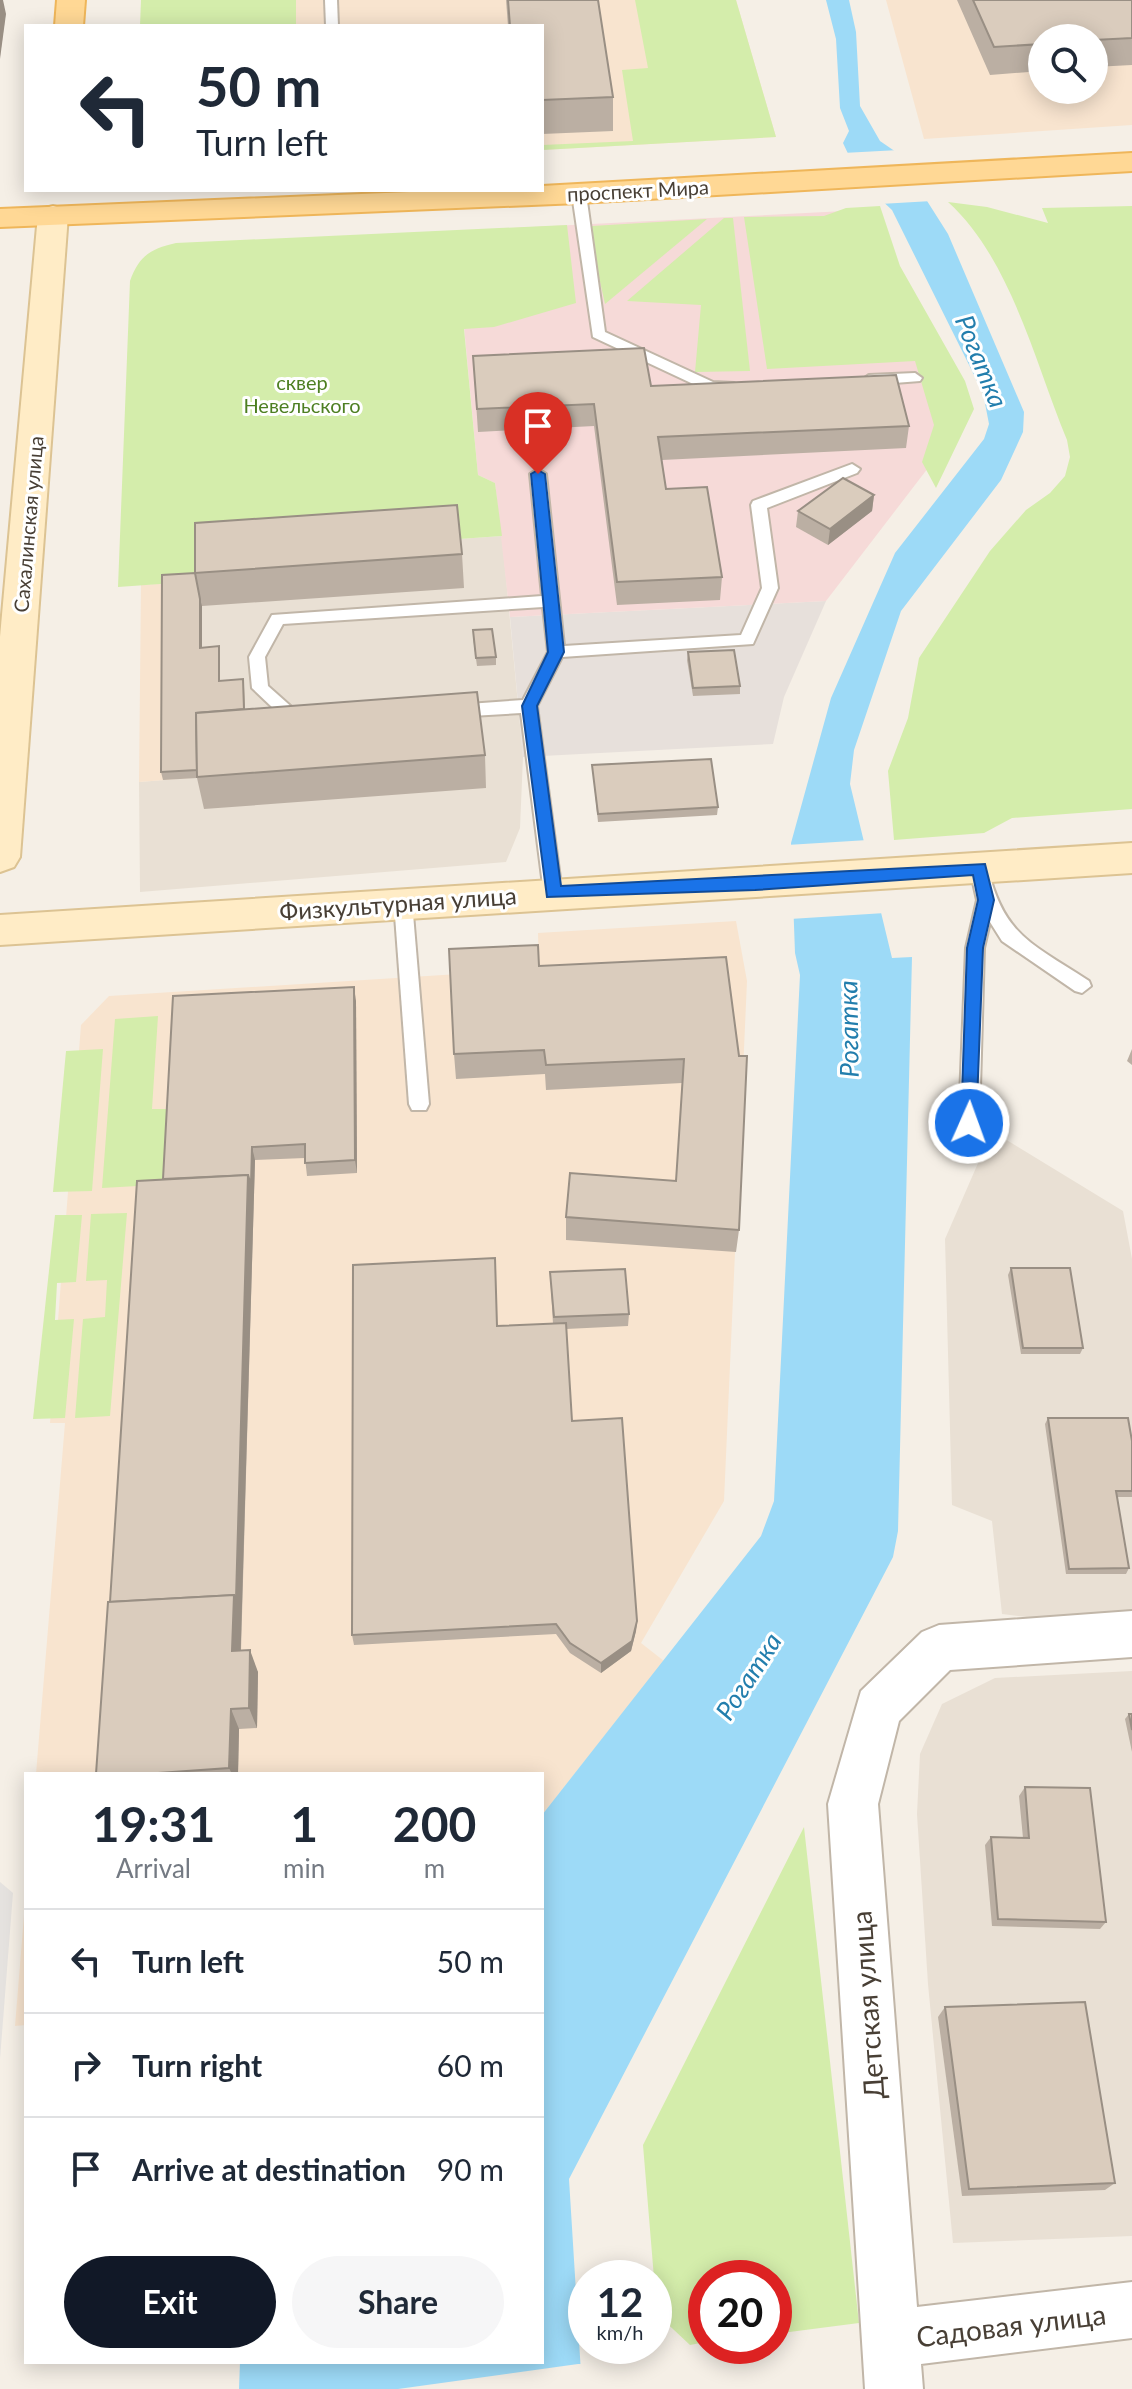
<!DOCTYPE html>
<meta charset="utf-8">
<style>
:root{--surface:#fff;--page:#f6f6f7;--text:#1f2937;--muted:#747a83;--line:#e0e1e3;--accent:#111827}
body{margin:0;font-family:Lato,sans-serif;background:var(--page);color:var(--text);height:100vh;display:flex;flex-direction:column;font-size:30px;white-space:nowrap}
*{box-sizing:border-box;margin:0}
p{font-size:26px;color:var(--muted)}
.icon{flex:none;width:44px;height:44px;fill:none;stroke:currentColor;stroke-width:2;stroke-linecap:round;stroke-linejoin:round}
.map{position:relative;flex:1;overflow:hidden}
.panel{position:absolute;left:24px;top:1772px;width:520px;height:592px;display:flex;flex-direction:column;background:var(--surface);border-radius:0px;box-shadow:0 4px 20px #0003}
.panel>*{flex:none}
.hud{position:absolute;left:24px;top:24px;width:520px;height:168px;border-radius:0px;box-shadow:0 4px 20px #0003;background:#fff;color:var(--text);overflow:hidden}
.fabs{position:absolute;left:1028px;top:24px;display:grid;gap:16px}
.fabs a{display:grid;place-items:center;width:80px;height:80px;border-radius:50%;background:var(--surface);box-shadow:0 4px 20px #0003;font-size:40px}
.speed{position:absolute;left:568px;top:2260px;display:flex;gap:16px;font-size:40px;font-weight:700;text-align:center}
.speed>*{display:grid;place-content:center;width:104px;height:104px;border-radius:50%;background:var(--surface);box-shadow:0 4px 20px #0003;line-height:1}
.speed small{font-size:20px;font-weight:400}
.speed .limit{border:12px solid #d22;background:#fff;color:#111}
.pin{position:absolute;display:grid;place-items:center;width:68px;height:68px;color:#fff;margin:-82px -34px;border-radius:50% 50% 50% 0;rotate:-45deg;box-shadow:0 0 8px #0007}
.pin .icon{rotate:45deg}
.me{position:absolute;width:88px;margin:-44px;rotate:2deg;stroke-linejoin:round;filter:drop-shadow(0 0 6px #0008)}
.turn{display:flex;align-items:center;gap:28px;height:168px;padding:0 40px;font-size:36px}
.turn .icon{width:104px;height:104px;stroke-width:2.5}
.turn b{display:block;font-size:56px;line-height:68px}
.eta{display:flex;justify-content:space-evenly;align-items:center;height:136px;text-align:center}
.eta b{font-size:48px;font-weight:700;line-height:56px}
.cta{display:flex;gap:16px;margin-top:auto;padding:16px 40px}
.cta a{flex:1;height:92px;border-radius:48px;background:var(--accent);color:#fff;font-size:32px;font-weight:700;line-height:92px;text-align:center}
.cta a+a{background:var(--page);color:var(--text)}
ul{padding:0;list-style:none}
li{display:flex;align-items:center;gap:24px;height:104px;padding:0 40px;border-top:2px solid var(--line)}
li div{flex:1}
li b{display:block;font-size:30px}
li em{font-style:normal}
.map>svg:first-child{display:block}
</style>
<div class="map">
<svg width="1132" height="2389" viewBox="0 0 1132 2389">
<rect width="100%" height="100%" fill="#f5efe6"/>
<g fill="#e9e0d4">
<polygon points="502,536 523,757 520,828 506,862 140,892 139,782 202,777 220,689 202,656 202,581 459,539"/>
<polygon points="992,1131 1123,1211 1132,1259 1132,1615 1070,1622 1002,1614 992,1521 952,1505 945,1239"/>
<polygon points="1132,1671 1132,2236 953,2243 928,1984 917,1814 920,1754 942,1704 995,1678"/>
</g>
<g fill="#f8e4cf" fill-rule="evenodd">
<polygon points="149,0 736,0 776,137 542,150 542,26 147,26"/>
<path d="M 886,0 L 1132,0 L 1132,125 L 924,139 ZM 1042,38 L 1094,38 L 1094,90 L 1042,90 Z"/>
<polygon points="202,581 202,656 220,655 220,689 244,687 246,742 203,777 139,782 141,585"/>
<polygon points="736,921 747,981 724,1501 641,1643 664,1661 542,1815 542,1774 36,1774 65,1423 50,1423 81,1025 109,996 539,969 538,933"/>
<polygon points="26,1891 26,2025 15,2026"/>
</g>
<polygon fill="#e7e0db" points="826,601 784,697 773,744 523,757 510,617"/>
<polygon fill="#f6dad8" points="864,210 961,425 826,601 510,617 495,483 478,475 455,231"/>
<g fill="#d4edab">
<polygon points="141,0 296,0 296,26 140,26"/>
<polygon points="635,0 736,0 776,137 542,150 542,145 633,141 622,70 648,68"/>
<path d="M 948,202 L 987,207 L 1048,223 L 1042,208 L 1132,206 L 1132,809 L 1012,818 L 984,833 L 894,840 L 888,771 L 908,718 L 919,658 L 990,551 L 1026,510 L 1050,493 L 1065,476 L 1070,457 L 1067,440 C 1035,363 1011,259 948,202 Z"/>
<polygon points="880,206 900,266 965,381 974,409 936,488 922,462 934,425 915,361 767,369 744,217 824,216 846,208"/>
<polygon points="724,218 733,218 750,371 695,372 701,305 627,301"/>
<polygon points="707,219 605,304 590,237 592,226"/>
<path d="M 567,225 L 576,303 L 494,327 L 464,329 L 478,475 L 495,483 L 502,536 L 459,539 L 202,581 L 118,587 L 130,281 C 139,256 150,249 176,243 Z"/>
<polygon points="158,1016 152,1109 178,1109 173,1184 102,1188 115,1019"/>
<polygon points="103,1049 92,1191 53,1192 66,1051"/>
<polygon points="127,1213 110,1416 75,1418 83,1319 105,1317 107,1280 86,1281 91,1214"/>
<polygon points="55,1215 82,1215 76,1282 57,1283 55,1320 74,1319 65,1418 33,1419"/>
<polygon points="804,1827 859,2323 774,2334 774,2278 706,2278 706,2342 690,2345 657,2314 643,2145"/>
</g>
<polygon fill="#e5e2df" points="0,1882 13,1893 0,2059"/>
<polygon fill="#9ddaf7" points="826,0 849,0 856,32 860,106 880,141 896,152 948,234 1024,412 1023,432 1001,480 901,611 854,750 850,784 892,958 912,957 898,1531 893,1557 569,2179 582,2389 239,2389 240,2362 542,2362 542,1815 761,1536 774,1501 800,975 795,953 791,843 831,698 895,553 984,439 989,424 983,393 892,210 861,181 843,143 849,131 840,108 836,39"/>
<g fill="#f5efe6">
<polygon points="899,150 932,201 880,204 858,184 843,153"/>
<polygon points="868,840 885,913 790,919 787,845"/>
<polygon points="582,2364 586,2389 398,2389 578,2364"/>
</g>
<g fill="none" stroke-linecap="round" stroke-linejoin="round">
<defs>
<g id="lane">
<polygon points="325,0 337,0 338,26 326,26"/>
<polygon points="579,190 586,194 605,332 713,382 734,383 734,389 706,390 593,337 572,194"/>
<polygon points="915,373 922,378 920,381 869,385 862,380 869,375"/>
<polygon points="852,464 860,469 857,473 767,508 778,588 753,644 562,657 537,706 562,893 559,898 553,900 544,893 521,713 454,717 446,711 454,705 523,700 548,652 543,607 283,624 265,657 268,686 304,718 307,722 304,726 292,726 252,688 249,657 272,615 542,596 530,474 538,469 546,474 564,646 741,635 762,588 751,505 753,501"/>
<path d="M 979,862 L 988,869 C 1004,937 1035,945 1089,981 L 1091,986 L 1082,993 L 1075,991 L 1002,941 L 990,922 L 984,948 L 979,1123 L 976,1129 L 962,1129 L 959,1123 L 966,948 L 977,900 L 970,869 Z"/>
<polygon points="403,895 412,902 429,1104 426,1110 412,1110 409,1104 394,902"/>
</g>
<polygon id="street" points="1132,1611 1132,1657 950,1670 899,1721 878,1804 917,2307 1132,2282 1132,2338 921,2364 923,2389 865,2389 828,1804 861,1691 922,1632 939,1625"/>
<g id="secondary">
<polygon points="53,206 64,209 68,215 20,857 14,867 0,872 0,637 38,215 42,209"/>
<polygon points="1132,843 1132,873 0,945 0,915"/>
</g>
<g id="primary">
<polygon points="57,0 85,0 83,26 55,26"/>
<polygon points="1132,153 1132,171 579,203 0,227 0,209 457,190 542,190 542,186"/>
</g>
</defs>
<use href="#lane" stroke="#c1b6a8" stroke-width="4"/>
<use href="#street" stroke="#c1b6a8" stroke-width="4"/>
<use href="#secondary" stroke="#dcc393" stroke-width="4"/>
<use href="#primary" stroke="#efb65a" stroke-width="4"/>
<use href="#lane" fill="#fff" fill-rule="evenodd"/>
<use href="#street" fill="#fff" fill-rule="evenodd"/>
<use href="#secondary" fill="#ffecc6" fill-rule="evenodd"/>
<use href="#primary" fill="#ffd895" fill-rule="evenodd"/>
</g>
<g fill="#bbafa3">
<polygon points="506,0 598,0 613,97 613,131 542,134 542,26 508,26"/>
<polygon points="957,0 1132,0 1132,65 1094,67 1094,38 1042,38 1042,71 990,75"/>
<polygon points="473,356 651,386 909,426 906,448 662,460 666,489 722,577 720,600 617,605 594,426 478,432"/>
<polygon points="874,495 872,511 828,545 796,527 798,511"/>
<polygon points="462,554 464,588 202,606 202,648 220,655 220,681 244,687 245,709 485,755 486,788 204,809 197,778 163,780 161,772 195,573"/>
<polygon points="473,638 496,657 496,665 477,666"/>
<polygon points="688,652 740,686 740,694 693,696 687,660"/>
<polygon points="592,765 718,807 717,815 598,822"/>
<polygon points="726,957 739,1230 736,1252 566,1240 566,1217 676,1181 682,1083 546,1090 545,1074 456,1079 454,1054 539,966"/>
<polygon points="356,1001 357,1173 307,1176 305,1158 255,1160 241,1651 258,1672 257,1728 239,1729 238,1774 96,1774 110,1602 163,1179"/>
<polygon points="1132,1049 1132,1065 1127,1061"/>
<polygon points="1011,1268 1083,1348 1080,1354 1021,1354 1008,1275"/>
<polygon points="550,1272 629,1314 628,1326 566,1329 572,1421 637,1621 636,1631 631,1651 601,1673 570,1653 556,1634 354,1645 352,1635 498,1326 553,1324"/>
<polygon points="1048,1418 1132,1441 1132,1497 1117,1497 1129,1568 1126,1574 1066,1574 1045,1424"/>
<polygon points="1129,1714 1132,1714 1132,1752 1125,1719"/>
<polygon points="1025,1787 1106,1922 1100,1929 992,1926 985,1845 991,1837 1023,1838 1019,1796"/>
<polygon points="945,2007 1115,2183 1105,2190 962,2196 938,2017"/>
</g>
<g fill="#998f84">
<polygon points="0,0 3,0 6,14 0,59"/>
<polygon points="874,495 872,511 828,545 830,529"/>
<polygon points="200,599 202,606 202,656 200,648"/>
<polygon points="219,646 220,655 220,689 219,681"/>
<polygon points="354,987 356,1001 357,1173 355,1160"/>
<polygon points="252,1147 255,1160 240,1673 232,1651 248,1175"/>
<polygon points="637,1621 636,1631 631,1651 601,1673 601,1663"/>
<polygon points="250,1650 258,1672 257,1728 249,1708"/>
<polygon points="231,1709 239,1729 238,1774 232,1774 229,1768"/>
</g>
<g fill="#daccbd" stroke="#998f84" stroke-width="2">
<polygon points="508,0 598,0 613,97 542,100 542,26 510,26"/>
<polygon points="973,0 1132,0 1132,38 1094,40 1094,38 1042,38 1042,44 994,47"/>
<polygon points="644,348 651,386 896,375 909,426 658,437 666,489 707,487 722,577 617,582 594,404 477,409 473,356"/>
<polygon points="843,478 874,495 830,529 798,511"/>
<polygon points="457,505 462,554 195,573 195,523"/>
<polygon points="195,573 200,599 200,648 219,646 219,681 243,679 244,709 196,713 197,770 161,772 162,575"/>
<polygon points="492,629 496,657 476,658 473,630"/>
<polygon points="734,650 740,686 693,688 688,652"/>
<polygon points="477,692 485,755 197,777 196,713"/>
<polygon points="711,759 718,807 598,814 592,765"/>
<polygon points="538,945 539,966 726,957 739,1056 747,1056 739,1230 566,1217 570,1173 676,1181 684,1059 546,1065 544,1050 454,1054 449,949"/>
<polygon points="354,987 355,1160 305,1163 305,1144 252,1147 251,1185 248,1175 163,1179 173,996"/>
<polygon points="248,1175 236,1599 234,1595 110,1602 137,1181"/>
<polygon points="495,1258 497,1326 566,1323 572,1421 622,1418 637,1621 632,1641 601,1663 570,1643 556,1624 352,1635 353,1265"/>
<polygon points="1011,1268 1070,1268 1083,1348 1023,1348"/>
<polygon points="625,1269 629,1314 554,1317 550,1272"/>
<polygon points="1048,1418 1128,1418 1132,1441 1132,1491 1116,1491 1129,1568 1069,1569"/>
<polygon points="234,1595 232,1651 250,1650 249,1708 231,1709 229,1768 144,1774 96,1774 108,1602"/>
<polygon points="1129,1714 1132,1714 1132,1730"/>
<polygon points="1025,1787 1090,1788 1106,1922 998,1919 991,1837 1029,1838"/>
<polygon points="1085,2002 1115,2183 969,2189 945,2007"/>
</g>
<polygon fill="#1a73e8" stroke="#114b97" stroke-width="2" points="538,470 545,474 564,652 537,706 561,886 985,864 994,900 983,948 976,1128 969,1130 961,1123 967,948 978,900 973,875 755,890 547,897 522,706 548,652 531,474"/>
<g text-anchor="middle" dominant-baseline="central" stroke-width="6" stroke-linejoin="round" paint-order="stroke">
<g font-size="20" fill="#483f35" stroke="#fff">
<text transform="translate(638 190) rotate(-3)">проспект Мира</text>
<text transform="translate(28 524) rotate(-85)">Сахалинская улица</text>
</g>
<g font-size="20" fill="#4d7f22" stroke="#fff">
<text x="302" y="382">сквер<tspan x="302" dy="23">Невельского</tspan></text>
</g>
<g font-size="24" fill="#483f35" stroke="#fff">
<text transform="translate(398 903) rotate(-4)">Физкультурная улица</text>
</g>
<g font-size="26" font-style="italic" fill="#227ead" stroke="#fff">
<text transform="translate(982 361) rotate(68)">Рогатка</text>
<text transform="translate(848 1029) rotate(-91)">Рогатка</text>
<text transform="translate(748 1676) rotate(-57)">Рогатка</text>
</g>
<g font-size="28" fill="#483f35" stroke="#fff">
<text transform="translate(867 2005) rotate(-94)">Детская улица</text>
<text transform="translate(1011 2325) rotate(-7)">Садовая улица</text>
</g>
</g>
</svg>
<div class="fabs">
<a><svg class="icon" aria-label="search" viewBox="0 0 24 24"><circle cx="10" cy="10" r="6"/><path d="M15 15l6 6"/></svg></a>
</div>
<div class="speed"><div>12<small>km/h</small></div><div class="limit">20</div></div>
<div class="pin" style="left:538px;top:474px;background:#d93025"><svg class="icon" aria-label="arrive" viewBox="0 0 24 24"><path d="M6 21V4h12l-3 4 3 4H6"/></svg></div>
<svg class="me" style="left:969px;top:1123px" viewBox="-20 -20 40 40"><circle r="17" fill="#1a73e8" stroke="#fff" stroke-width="3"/><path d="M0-11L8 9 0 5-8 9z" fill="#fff"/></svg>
<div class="hud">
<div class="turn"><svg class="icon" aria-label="left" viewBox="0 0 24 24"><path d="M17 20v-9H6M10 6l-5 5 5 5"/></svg><div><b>50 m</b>Turn left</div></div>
</div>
<section class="panel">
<div class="eta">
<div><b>19:31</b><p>Arrival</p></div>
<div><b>1</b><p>min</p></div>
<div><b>200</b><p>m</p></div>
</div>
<ul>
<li><svg class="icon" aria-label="left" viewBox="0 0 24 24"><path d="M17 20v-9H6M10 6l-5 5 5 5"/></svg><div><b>Turn left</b></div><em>50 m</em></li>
<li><svg class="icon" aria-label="right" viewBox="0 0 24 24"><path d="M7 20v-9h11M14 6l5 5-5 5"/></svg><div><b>Turn right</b></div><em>60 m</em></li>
<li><svg class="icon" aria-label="arrive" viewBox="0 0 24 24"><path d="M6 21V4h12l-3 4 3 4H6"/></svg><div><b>Arrive at destination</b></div><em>90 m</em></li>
</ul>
<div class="cta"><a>Exit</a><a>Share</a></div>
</section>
</div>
